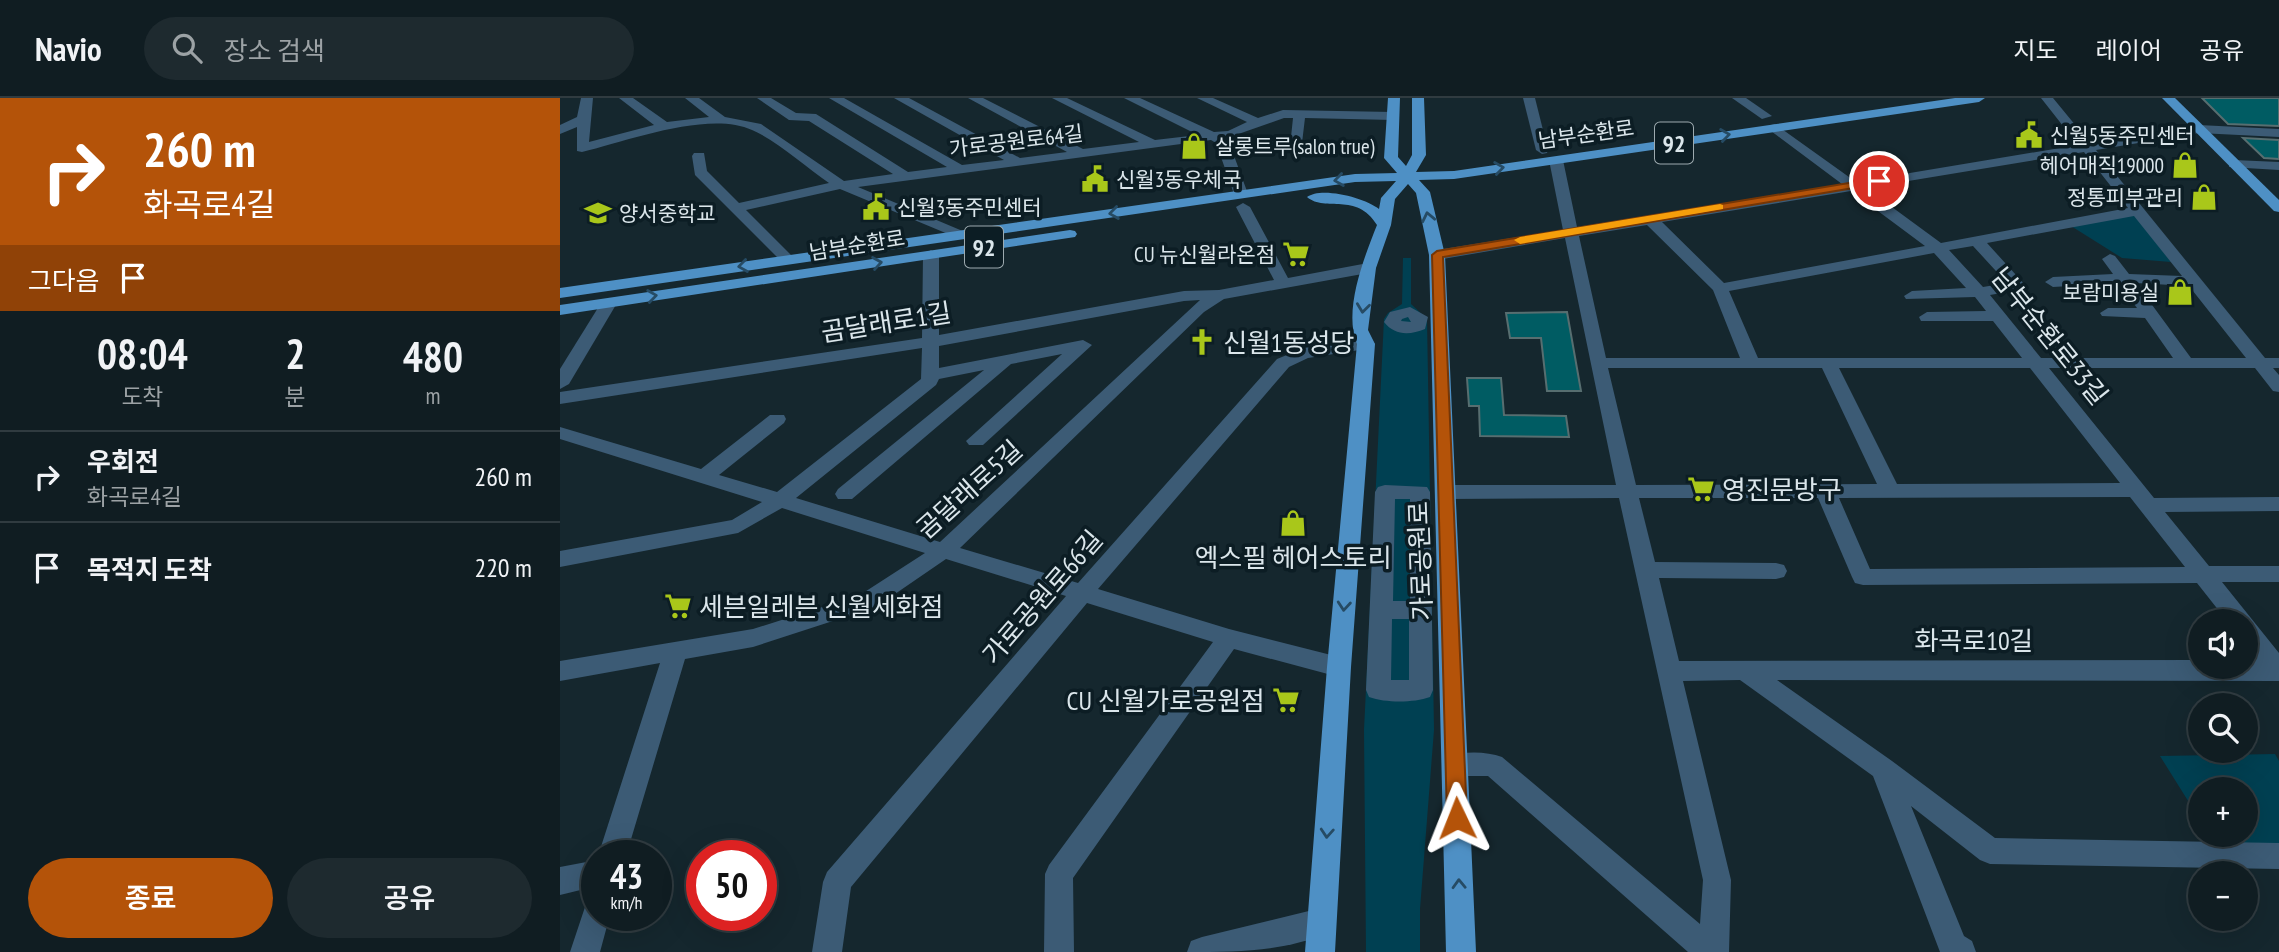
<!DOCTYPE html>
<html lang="ko">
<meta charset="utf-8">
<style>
:root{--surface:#101d22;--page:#1e2a2f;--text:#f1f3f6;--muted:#9ca2a5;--line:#303b40;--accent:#b45309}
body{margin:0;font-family:"PT Sans Narrow","Noto Sans KR",sans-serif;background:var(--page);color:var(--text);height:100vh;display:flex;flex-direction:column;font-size:26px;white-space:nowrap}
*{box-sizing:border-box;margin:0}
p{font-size:23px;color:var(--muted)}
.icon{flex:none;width:38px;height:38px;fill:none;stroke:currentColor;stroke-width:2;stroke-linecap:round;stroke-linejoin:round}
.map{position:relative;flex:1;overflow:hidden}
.sheet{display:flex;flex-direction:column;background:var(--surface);width:560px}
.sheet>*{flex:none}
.top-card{background:#b45309;color:#fff;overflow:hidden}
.tools{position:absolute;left:1628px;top:511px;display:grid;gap:14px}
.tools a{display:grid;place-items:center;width:70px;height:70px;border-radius:50%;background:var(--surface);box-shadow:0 7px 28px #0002,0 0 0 2px var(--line);font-size:35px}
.speed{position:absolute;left:21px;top:742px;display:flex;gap:14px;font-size:35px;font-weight:700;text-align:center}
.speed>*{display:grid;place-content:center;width:91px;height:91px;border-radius:50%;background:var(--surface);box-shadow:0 7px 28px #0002,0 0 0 2px var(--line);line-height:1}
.speed small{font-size:18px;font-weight:400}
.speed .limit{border:10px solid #d22;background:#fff;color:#111}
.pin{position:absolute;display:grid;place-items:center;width:60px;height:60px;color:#fff;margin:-30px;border:4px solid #fff;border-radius:50%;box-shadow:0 2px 7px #0007}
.me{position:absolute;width:77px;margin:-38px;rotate:358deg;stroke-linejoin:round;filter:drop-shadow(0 0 5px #0008)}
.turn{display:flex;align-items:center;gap:24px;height:147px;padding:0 28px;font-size:32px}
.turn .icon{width:91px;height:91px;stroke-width:2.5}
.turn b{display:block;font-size:49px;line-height:60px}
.then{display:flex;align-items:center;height:66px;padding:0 28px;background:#0003;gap:14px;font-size:26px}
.eta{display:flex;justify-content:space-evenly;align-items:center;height:119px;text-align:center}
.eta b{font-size:42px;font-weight:600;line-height:49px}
.button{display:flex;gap:14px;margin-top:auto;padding:14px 28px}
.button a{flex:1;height:80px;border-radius:42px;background:var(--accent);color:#fff;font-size:28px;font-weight:600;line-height:80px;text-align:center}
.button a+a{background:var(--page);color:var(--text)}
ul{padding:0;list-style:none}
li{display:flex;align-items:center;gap:21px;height:91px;padding:0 28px;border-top:2px solid var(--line)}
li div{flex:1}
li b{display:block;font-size:26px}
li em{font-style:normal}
header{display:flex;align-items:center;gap:42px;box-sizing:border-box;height:98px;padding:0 35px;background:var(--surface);border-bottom:2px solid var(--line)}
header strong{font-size:33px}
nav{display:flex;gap:38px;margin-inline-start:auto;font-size:24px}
.search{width:490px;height:63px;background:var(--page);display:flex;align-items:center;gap:18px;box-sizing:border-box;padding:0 24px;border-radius:38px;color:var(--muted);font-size:26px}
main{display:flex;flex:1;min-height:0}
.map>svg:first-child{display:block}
</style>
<header>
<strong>Navio</strong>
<div class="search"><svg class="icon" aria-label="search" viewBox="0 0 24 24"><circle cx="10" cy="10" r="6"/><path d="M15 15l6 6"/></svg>장소 검색</div>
<nav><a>지도</a><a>레이어</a><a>공유</a></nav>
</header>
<main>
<section class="sheet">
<div class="top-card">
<div class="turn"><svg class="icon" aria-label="right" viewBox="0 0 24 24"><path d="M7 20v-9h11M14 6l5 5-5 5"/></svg><div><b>260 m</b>화곡로4길</div></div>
<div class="then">그다음<svg class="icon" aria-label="arrive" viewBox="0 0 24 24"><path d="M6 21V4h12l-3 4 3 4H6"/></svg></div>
</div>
<div class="eta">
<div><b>08:04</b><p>도착</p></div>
<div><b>2</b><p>분</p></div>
<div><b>480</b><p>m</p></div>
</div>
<ul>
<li><svg class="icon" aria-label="right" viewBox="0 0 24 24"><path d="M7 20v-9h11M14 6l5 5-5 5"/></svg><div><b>우회전</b><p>화곡로4길</p></div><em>260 m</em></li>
<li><svg class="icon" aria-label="arrive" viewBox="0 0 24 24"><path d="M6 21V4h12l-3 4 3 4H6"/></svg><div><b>목적지 도착</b></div><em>220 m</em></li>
</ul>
<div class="button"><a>종료</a><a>공유</a></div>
</section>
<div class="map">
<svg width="1719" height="854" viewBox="0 0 1719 854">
<rect width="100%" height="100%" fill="#15272e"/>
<g fill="#004052">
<polygon points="1575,117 1611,164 1562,160 1511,128"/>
<polygon points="843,160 851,160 851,206 867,221 874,632 860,811 860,854 806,854 804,632 824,221 828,215 842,206"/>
<polygon points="1715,656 1719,663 1719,747 1654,744 1649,737 1685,737 1685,691 1640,691 1640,722 1600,658"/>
</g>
<g fill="#005c63" stroke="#576e70" stroke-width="2">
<polygon points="1642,0 1719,0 1719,28 1668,26"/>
<polygon points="1683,40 1719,42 1719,61 1704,60"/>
<polygon points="1007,214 1021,293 987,293 981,240 950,240 946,215"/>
<polygon points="907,280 941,280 944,317 1006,318 1009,339 920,338 919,308 909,308"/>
</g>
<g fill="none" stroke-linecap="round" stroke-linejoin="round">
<g fill="#3c5b75" fill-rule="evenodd">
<path d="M 21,0 L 33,0 L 29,44 L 94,27 L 59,0 L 73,0 L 107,24 L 149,19 L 125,0 L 139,0 L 165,19 L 201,26 L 284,83 L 333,76 L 249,23 L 229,22 L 197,0 L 211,0 L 236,15 L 256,16 L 348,74 L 387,69 L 269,0 L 284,0 L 402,67 L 444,62 L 334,0 L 349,0 L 460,60 L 507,54 L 408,0 L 423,0 L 523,51 L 579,44 L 492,0 L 507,0 L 595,42 L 638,37 L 564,0 L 580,0 L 654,34 L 668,33 L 687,24 L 637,0 L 653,0 L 698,20 L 723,12 L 833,14 L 839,18 L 833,22 L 745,20 L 742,45 L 673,55 L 688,96 L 681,100 L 674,96 L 656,45 L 651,42 L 298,89 L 405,134 L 407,137 L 400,141 L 280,91 L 186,112 L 236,162 L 233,165 L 223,165 L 135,77 L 132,58 L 134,55 L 144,55 L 147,73 L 179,105 L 269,85 C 246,69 216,42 192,32 C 149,12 67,43 22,54 L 17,53 L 17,29 L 0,36 L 0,27 L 17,19 ZM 724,20 L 733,20 L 731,39 L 670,47 L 667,40 Z"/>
<polygon points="963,0 975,0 988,52 987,55 982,56 976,52"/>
<polygon points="1172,0 1186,0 1212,18 1202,21"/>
<path d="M 1481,0 L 1493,0 L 1530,45 L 1639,27 L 1719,31 L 1719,39 L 1639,35 L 1536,52 L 1705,260 L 1719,260 L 1719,270 L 1713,270 L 1719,277 L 1719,294 L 1713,293 L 1695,270 L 1489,270 L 1594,400 L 1719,399 L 1719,413 L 1605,414 L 1649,468 L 1719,468 L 1719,484 L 1662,484 L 1719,555 L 1719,583 L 1217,582 L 1332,663 L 1435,740 L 1719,745 L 1719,771 L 1430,766 L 1420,762 L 1351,708 L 1404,838 L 1412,843 L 1416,854 L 1380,854 L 1313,678 L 1180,582 L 1123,583 L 1171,782 L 1169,854 L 1128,854 L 928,678 L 895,678 L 886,675 L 882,667 L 886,659 C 902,653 926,653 942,659 L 1140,826 L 1143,782 L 1059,400 L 886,401 L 879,399 L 876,394 L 879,389 L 886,387 L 1056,387 L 1005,140 L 877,162 L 869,157 L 877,152 L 1003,132 L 989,62 L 991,59 L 1001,59 L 1003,62 L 1017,129 L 1282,86 L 1211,33 L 1211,27 L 1215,26 L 1296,84 L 1518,47 ZM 1524,54 L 1568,110 L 1381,145 L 1306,90 ZM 1291,93 L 1365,148 L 1164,185 L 1102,124 ZM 1574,118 L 1622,178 L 1569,176 L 1555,158 L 1550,156 L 1542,161 L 1553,176 L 1493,179 L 1485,184 L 1493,189 L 1559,185 L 1577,210 L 1548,210 L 1540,215 L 1542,218 L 1585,220 L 1613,260 L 1481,260 L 1430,197 L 1464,191 L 1466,188 L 1427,145 ZM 1087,127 L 1153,192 L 1180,260 L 1046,260 L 1019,138 ZM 1413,148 L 1447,185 L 1423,189 L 1389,152 ZM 1374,155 L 1406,190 L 1352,193 L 1344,198 L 1346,201 L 1415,199 L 1426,213 L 1367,214 L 1359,219 L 1361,223 L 1433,223 L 1462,260 L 1198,260 L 1169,193 ZM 1576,185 L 1629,188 L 1686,260 L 1631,260 ZM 1048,270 L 1262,270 L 1317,386 L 1076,387 ZM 1279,270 L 1470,270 L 1560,385 L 1337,386 ZM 1570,399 L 1625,469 L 1310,471 L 1279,400 ZM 1079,400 L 1258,400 L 1292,479 L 1295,485 L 1303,487 L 1637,485 L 1667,523 L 1685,523 L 1685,546 L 1697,561 L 1685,562 L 1685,569 L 1640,569 L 1640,562 L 1119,563 L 1099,480 L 1216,481 L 1224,479 L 1227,473 L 1224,467 L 1216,465 L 1095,464 Z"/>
<polygon points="1674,62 1719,64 1719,72 1669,69 1669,63"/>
<path d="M 683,105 L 690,109 L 728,180 L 808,165 L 816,170 L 808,175 L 664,201 L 644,214 L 400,450 L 518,485 L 717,261 L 744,250 L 806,241 L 812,242 L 815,246 L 812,250 L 748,260 L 729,269 L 538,491 L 669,531 L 779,559 L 788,562 L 791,569 L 788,576 L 779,579 L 674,551 L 513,780 L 514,854 L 484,854 L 485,776 L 489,767 L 653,544 L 527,505 L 291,789 L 282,854 L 252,854 L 263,784 L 267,774 L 506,498 L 386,461 L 316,509 L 193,549 L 125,561 L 66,758 L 38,758 L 100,565 L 0,583 L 0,563 L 193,531 L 300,497 L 365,455 L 222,410 L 178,435 L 0,469 L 0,453 L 172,422 L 202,404 L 0,341 L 0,329 L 141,371 L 210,317 L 224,317 L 226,321 L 224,325 L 159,377 L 217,394 L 361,281 L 362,250 L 0,306 L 0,294 L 362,240 L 363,157 L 371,152 L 379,157 L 379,237 L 624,193 L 659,192 L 714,182 L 676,109 ZM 640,202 L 380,444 L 236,400 L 376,287 L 379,281 L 424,272 L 278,391 L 275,396 L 278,401 L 292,401 L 451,266 L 502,256 L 406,343 L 409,347 L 423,347 L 532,247 L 523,242 L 379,270 L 379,248 L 624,203 Z"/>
<polygon points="49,200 57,205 9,286 0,291 0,271 41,205"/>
<path d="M 850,209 L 868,219 L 865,231 C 850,237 835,238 824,224 L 830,214 ZM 848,219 L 851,224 L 841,223 L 842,221 Z"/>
<path d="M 825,387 L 867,389 L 870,394 L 873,592 L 870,599 C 853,605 826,605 809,599 L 806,592 L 815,394 L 818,389 ZM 835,401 L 850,401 L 850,503 L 833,503 ZM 832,521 L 849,521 L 849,582 L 831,582 Z"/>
<polygon points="37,762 37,788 0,797 0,769"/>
<polygon points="37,799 37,817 50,817 40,854 10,854 27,803"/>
<path d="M 761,810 L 771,814 L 776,824 L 771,834 C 721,854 680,854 627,854 L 631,843 L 642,839 Z"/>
</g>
<g fill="#4e90c5" fill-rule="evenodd">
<path d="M 828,0 L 840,0 L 838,59 L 846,68 L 852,57 L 852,0 L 864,0 L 866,57 L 856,74 L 894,73 L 1395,0 L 1425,0 L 1419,4 L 894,81 L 859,82 L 870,94 L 885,157 L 916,854 L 886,854 L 869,157 L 856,95 L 848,86 L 835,101 L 831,127 L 816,170 L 808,232 L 815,246 L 791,569 L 775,854 L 745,854 L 767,569 L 797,246 C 783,212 804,160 817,127 C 796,93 766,115 747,99 C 761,88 806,100 819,111 L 821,100 L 836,83 L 795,84 L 0,200 L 0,190 L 795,76 L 837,75 L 824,60 Z"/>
<polygon points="1602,0 1615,0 1719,102 1719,114 1714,113"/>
<polygon points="510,132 515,133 517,136 515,139 0,217 0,207"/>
</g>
</g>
<defs><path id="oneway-chevron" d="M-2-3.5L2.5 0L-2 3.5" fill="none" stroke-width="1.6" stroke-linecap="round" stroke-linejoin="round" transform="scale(1.75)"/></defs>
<g stroke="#264b64">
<use href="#oneway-chevron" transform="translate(1165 37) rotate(-8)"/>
<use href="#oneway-chevron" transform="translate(939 70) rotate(-8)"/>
<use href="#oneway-chevron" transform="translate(779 82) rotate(172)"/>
<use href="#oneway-chevron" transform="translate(554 115) rotate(172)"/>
<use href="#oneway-chevron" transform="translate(868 119) rotate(-102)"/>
<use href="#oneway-chevron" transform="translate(317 165) rotate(-9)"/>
<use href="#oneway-chevron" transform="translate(183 168) rotate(172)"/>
<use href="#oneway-chevron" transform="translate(92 198) rotate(-8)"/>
<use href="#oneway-chevron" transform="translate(803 210) rotate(97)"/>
<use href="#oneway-chevron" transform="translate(784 508) rotate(95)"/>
<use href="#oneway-chevron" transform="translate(767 735) rotate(94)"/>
<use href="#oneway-chevron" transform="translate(899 786) rotate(-92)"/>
</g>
<polygon fill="#b45309" stroke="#753606" stroke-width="2" points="1319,80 1324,83 1323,85 883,159 907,720 904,727 897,730 890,727 887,720 872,157 877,153"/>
<polygon fill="#f59e0b" points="1160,106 1163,107 1163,111 960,146 954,142 960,139"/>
<defs>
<symbol id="civic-bare" viewBox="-9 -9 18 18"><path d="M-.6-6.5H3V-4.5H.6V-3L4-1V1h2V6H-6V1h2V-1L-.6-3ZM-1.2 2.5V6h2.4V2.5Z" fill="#a9c71a" stroke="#0c1d24" stroke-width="2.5" paint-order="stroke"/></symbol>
<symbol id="shop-bare" viewBox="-9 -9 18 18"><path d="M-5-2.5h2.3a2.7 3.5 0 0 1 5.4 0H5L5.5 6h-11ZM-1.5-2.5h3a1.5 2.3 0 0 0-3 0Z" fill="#a9c71a" stroke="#0c1d24" stroke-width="2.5" paint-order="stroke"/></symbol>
<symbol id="school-bare" viewBox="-9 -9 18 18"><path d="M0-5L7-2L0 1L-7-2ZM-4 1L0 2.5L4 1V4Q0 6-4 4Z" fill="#a9c71a" stroke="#0c1d24" stroke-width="2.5" paint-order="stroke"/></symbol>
<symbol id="supermarket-bare" viewBox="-9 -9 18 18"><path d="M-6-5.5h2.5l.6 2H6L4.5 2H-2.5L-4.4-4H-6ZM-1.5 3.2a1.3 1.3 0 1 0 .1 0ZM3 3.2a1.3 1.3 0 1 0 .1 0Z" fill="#a9c71a" stroke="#0c1d24" stroke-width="2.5" paint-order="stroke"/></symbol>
<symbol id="church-bare" viewBox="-9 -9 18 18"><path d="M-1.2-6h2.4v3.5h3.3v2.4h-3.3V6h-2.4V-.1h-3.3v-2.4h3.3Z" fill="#a9c71a" stroke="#0c1d24" stroke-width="2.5" paint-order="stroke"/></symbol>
</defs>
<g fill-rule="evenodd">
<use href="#civic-bare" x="1450" y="18" width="38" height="38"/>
<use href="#shop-bare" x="615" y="29" width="38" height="38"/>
<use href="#shop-bare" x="1606" y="48" width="38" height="38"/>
<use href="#civic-bare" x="516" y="62" width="38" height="38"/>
<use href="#shop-bare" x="1625" y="80" width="38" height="38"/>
<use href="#civic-bare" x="297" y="90" width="38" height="38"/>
<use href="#school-bare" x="19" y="96" width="38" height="38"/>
<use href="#supermarket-bare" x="717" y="137" width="38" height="38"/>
<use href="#shop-bare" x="1601" y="175" width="38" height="38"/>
<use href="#church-bare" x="623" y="225" width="38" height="38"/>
<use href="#supermarket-bare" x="1122" y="372" width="38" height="38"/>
<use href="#shop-bare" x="714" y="406" width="38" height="38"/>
<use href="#supermarket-bare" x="99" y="489" width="38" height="38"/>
<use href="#supermarket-bare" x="707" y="583" width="38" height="38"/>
</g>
<g text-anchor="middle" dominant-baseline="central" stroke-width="7" stroke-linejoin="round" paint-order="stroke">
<g font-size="21" fill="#dbe6eb" stroke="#0c1d24">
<text transform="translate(1026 36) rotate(-8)">남부순환로</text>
<text transform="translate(456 43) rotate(-7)">가로공원로64길</text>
<text transform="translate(297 147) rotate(-9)">남부순환로</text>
</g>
<g font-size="21" fill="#dbe6eb" stroke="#0c1d24" text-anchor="start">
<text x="1490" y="37">신월5동주민센터</text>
<text x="655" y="48">살롱트루(salon true)</text>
<text x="1604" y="67" text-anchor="end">헤어매직19000</text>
<text x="556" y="81">신월3동우체국</text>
<text x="1623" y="99" text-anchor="end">정통피부관리</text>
<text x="337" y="109">신월3동주민센터</text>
<text x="59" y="115">양서중학교</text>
<text x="715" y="156" text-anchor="end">CU 뉴신월라온점</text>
<text x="1599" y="194" text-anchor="end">보람미용실</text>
</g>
<g fill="#0c1d24" stroke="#9daaaf" stroke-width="2">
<rect x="1095" y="24.5" width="38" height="41" rx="5"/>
<rect x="405" y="128.5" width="38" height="41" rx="5"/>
</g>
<g font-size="24" font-weight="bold" fill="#dbe6eb">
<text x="1114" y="45">92</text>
<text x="424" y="149">92</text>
</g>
<g font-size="26" fill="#dbe6eb" stroke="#0c1d24">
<text transform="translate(326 224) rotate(-9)">곰달래로1길</text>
<text transform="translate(1490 238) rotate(51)">남부순환로33길</text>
<text transform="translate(409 391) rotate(-42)">곰달래로5길</text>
<text transform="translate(860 463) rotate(-92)">가로공원로</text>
<text transform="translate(482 499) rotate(-49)">가로공원로66길</text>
<text x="1414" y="542">화곡로10길</text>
</g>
<g font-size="26" fill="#dbe6eb" stroke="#0c1d24" text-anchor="start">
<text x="663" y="244">신월1동성당</text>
<text x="1162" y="391">영진문방구</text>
<text x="733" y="459" text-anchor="middle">엑스필 헤어스토리</text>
<text x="139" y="508">세븐일레븐 신월세화점</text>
<text x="705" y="602" text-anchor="end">CU 신월가로공원점</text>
</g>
</g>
</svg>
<div class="tools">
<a><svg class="icon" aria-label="sound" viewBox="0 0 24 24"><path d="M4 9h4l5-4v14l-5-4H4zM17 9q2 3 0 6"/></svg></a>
<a><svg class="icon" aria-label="search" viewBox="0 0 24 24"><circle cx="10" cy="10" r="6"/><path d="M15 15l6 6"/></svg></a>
<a>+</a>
<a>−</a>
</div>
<div class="speed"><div>43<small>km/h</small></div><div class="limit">50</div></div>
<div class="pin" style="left:1319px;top:83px;background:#d93025"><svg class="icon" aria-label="arrive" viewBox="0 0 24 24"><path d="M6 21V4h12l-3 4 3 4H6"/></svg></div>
<svg class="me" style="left:897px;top:720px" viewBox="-20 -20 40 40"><path d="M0-17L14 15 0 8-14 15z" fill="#b45309" stroke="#fff" stroke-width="4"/></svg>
</div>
</main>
